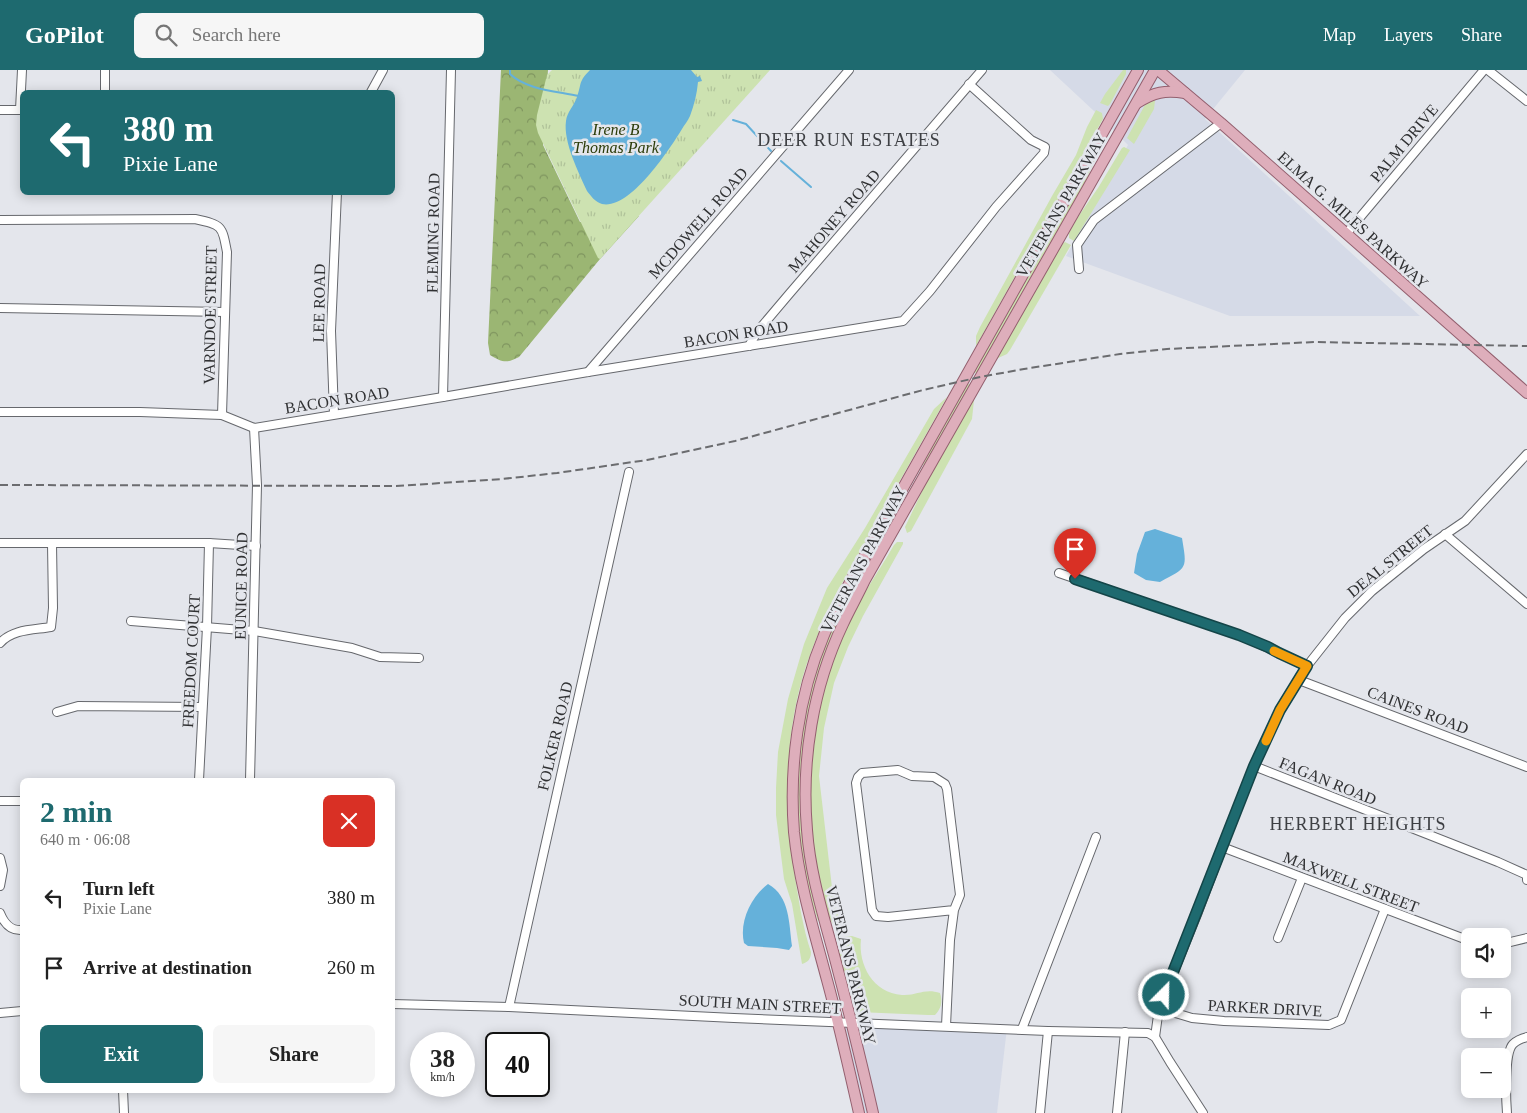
<!DOCTYPE html>
<meta charset="utf-8">
<style>
:root{--surface:#fff;--page:#f6f6f6;--text:#222;--muted:#767676;--accent:#1e6a6f}
body{margin:0;font-family:Georgia,serif;background:var(--page);color:var(--text);height:100vh;display:flex;flex-direction:column;font-size:19px;white-space:nowrap}
*{box-sizing:border-box;margin:0}
p{font-size:16px;color:var(--muted)}
.icon{flex:none;width:28px;height:28px;fill:none;stroke:currentColor;stroke-width:2;stroke-linecap:round;stroke-linejoin:round}
.map{position:relative;flex:1;overflow:hidden}
.side{position:absolute;left:20px;top:708px;width:375px;height:315px;display:flex;flex-direction:column;background:var(--surface);border-radius:8px;box-shadow:0 2px 12px #0003}
.side>*{flex:none}
.banner{position:absolute;left:20px;top:20px;width:375px;height:105px;border-radius:8px;box-shadow:0 2px 12px #0003;background:#1e6a6f;color:#fff;overflow:hidden}
.controls{position:absolute;left:1461px;top:858px;display:grid;gap:10px}
.controls a{display:grid;place-items:center;width:50px;height:50px;border-radius:8px;background:var(--surface);box-shadow:0 2px 12px #0003;font-size:25px}
.speed{position:absolute;left:410px;top:962px;display:flex;gap:10px;font-size:25px;font-weight:700;text-align:center}
.speed>*{display:grid;place-content:center;width:65px;height:65px;border-radius:50%;background:var(--surface);box-shadow:0 2px 12px #0003;line-height:1}
.speed small{font-size:12px;font-weight:400}
.speed .limit{border:2px solid #111;border-radius:8px;background:#fff;color:#111}
.pin{position:absolute;display:grid;place-items:center;width:42px;height:42px;color:#fff;margin:-51px -21px;border-radius:50% 50% 50% 0;rotate:-45deg;box-shadow:0 0 5px #0007}
.pin .icon{rotate:45deg}
.me{position:absolute;width:55px;margin:-28px;rotate:23deg;stroke-linejoin:round;filter:drop-shadow(0 0 4px #0008)}
.turn{display:flex;align-items:center;gap:18px;height:105px;padding:0 20px;font-size:22px}
.turn .icon{width:65px;height:65px;stroke-width:2.5}
.turn b{display:block;font-size:35px;line-height:42px}
.round{display:grid;place-items:center;flex:none;width:52px;height:52px;border-radius:8px;background:var(--page)}
.summary{display:flex;align-items:center;justify-content:space-between;height:85px;padding:0 20px}
h1{font-size:30px;font-weight:600;line-height:38px;color:var(--accent)}
.primary-button{display:flex;gap:10px;margin-top:auto;padding:10px 20px}
.primary-button a{flex:1;height:58px;border-radius:8px;background:var(--accent);color:#fff;font-size:20px;font-weight:600;line-height:58px;text-align:center}
.primary-button a+a{background:var(--page);color:var(--text)}
ul{padding:0;list-style:none}
li{display:flex;align-items:center;gap:15px;height:70px;padding:0 20px}
li div{flex:1}
li b{display:block;font-size:19px}
li em{font-style:normal}
header{display:flex;align-items:center;gap:30px;box-sizing:border-box;height:70px;padding:0 25px;background:var(--accent);color:#fff}
header strong{font-size:24px}
nav{display:flex;gap:28px;margin-inline-start:auto;font-size:18px}
.search{width:350px;height:45px;background:var(--page);display:flex;align-items:center;gap:12px;box-sizing:border-box;padding:0 18px;border-radius:8px;color:var(--muted);font-size:19px}
.map>svg:first-child{display:block}
</style>
<header>
<strong>GoPilot</strong>
<div class="search"><svg class="icon" aria-label="search" viewBox="0 0 24 24"><circle cx="10" cy="10" r="6"/><path d="M15 15l6 6"/></svg>Search here</div>
<nav><a>Map</a><a>Layers</a><a>Share</a></nav>
</header>
<div class="map">
<svg width="1527" height="1043" viewBox="0 0 1527 1043">
<defs>
<pattern id="forest-crowns" width="20" height="18" patternUnits="userSpaceOnUse" patternTransform="scale(1.25)"><rect width="20" height="18" fill="#9bb673"/><path d="M2 6a3 3 0 1 1 6 0M12 15a3 3 0 1 1 6 0" fill="none" stroke="#7f955f"/></pattern>
<pattern id="park-tufts" width="24" height="20" patternUnits="userSpaceOnUse" patternTransform="scale(1.25)"><rect width="24" height="20" fill="#cde2b1"/><path d="M3 7l-1-3M5 7V3M7 7l1-3M15 17l-1-3M17 17v-4M19 17l1-3" fill="none" stroke="#b0c299"/></pattern>
</defs>
<rect width="100%" height="100%" fill="#e4e6ec"/>
<g fill="#d5dae7">
<polygon points="1050,0 1245,0 1205,49 1420,246 1230,246 1066,186 1128,75 1094,41"/>
<polygon points="836,952 1007,958 997,1043 857,1043"/>
</g>
<g fill="#cde2b1">
<polygon points="1123,0 1126,0 1126,4 1110,34 1108,36 1100,33 1105,24"/>
<polygon points="1152,28 1155,31 1154,39 1134,74 1127,68 1146,33"/>
<polygon points="1096,40 1102,43 1103,49 976,276 976,266 980,257 1052,126 1076,85 1087,57"/>
<polygon points="1124,77 1130,80 1074,171 1069,168 1069,163 1078,147 1098,118 1122,78"/>
<polygon points="1096,81 1098,83 1078,128 978,302 974,303 973,302"/>
<polygon points="1065,172 1071,175 1010,280 1007,284 996,289 1062,174"/>
<polygon points="969,314 970,315 925,396 923,395 931,377 966,315"/>
<path d="M 947,327 L 835,526 C 824,549 814,572 806,596 C 784,665 784,737 795,807 C 799,832 803,858 811,882 C 811,889 808,892 802,894 L 792,834 L 784,809 L 776,745 L 776,718 L 778,682 L 788,629 L 804,574 L 827,518 L 865,458 L 934,339 Z"/>
<polygon points="973,330 974,330 972,349 911,461 907,463 905,457 926,413"/>
<path d="M 897,472 L 903,472 L 903,474 L 863,546 L 848,577 L 834,613 L 824,658 L 819,706 L 833,826 L 842,859 L 838,859 C 827,853 821,819 819,807 C 801,721 812,633 848,554 C 861,526 879,501 894,475 Z"/>
<path d="M 852,517 L 854,518 L 824,588 L 819,603 L 804,675 L 820,850 L 818,851 C 787,759 791,654 828,564 C 835,548 844,532 852,517 Z"/>
<path d="M 852,866 L 861,869 C 858,895 873,923 902,925 C 917,926 924,918 940,923 C 943,932 941,939 935,945 L 928,945 L 858,942 L 851,931 L 839,882 L 839,872 L 843,867 Z"/>
</g>
<path fill="url(#forest-crowns)" d="M 501,0 L 548,0 L 543,75 L 580,152 L 639,146 L 600,189 L 519,287 C 506,294 502,292 490,285 L 488,273 Z"/>
<polygon fill="url(#park-tufts)" points="552,0 770,0 600,189 598,188 596,184 538,63 536,55 537,45 547,5"/>
<g fill="#65b1da">
<path d="M 590,0 L 691,0 L 697,7 L 700,6 L 702,11 L 698,12 C 697,24 694,35 690,46 C 688,51 684,55 682,59 C 669,80 630,140 602,134 C 595,132 591,126 587,121 C 579,103 563,72 566,51 C 567,42 574,36 577,27 C 582,13 578,12 590,0 Z"/>
<path d="M 1155,459 L 1182,468 C 1187,499 1188,497 1160,512 L 1146,510 L 1134,503 L 1137,484 L 1145,462 Z"/>
<path d="M 768,814 C 790,826 789,854 792,876 L 789,880 L 777,878 L 748,876 L 744,873 C 739,852 751,827 768,814 Z"/>
</g>
<g fill="none" stroke-linecap="round" stroke-linejoin="round">
<g stroke="#65b1da" stroke-width="2">
<path d="M 510,0 L 510,4 C 527,20 556,21 579,26"/>
<polyline points="733,50 746,54 771,81"/>
<polyline points="781,91 811,117"/>
</g>
<defs>
<g id="minor">
<polyline points="1488,0 1527,31"/>
<polyline points="105,22 105,0"/>
<polyline points="371,22 383,0"/>
<polyline points="0,40 22,40"/>
<polyline points="20,40 22,0"/>
<path d="M 0,150 L 195,149 C 222,155 222,155 227,182 L 222,345"/>
<polyline points="1346,164 1484,0"/>
<polyline points="1079,199 1077,175 1094,150 1221,53"/>
<polyline points="0,238 225,242"/>
<polyline points="749,276 757,262 790,223 982,0"/>
<polyline points="588,302 849,0"/>
<polyline points="443,327 451,0"/>
<polyline points="0,342 140,342 222,345 254,358"/>
<polyline points="334,344 331,261 337,122"/>
<polyline points="254,358 443,327 588,302 903,251 930,221 996,137 1044,83 1045,77 1031,70 969,14"/>
<polyline points="1445,464 1527,534"/>
<polyline points="0,473 209,473 256,476"/>
<path d="M 1059,503 L 1239,565 C 1262,574 1284,586 1307,596"/>
<polyline points="131,551 254,561 352,578 380,587 419,588"/>
<path d="M 0,573 C 13,559 33,560 51,557 L 53,538 L 52,474"/>
<polyline points="1299,610 1527,697"/>
<polyline points="57,642 78,636 202,637"/>
<polyline points="1254,696 1498,792 1527,805 1527,810"/>
<polyline points="199,710 207,557 209,473"/>
<polyline points="250,710 257,415 254,358"/>
<polyline points="0,731 22,731"/>
<polyline points="1222,777 1470,871"/>
<polyline points="0,788 3,800 0,816"/>
<path d="M 0,843 C 4,853 10,861 22,860"/>
<polyline points="1278,868 1302,808"/>
<polyline points="1502,874 1527,868"/>
<polyline points="392,934 509,937 734,948 1048,961 1148,963 1155,967 1170,992 1203,1043"/>
<polyline points="509,937 629,402"/>
<polyline points="1159,938 1192,948 1224,951 1329,955 1341,950 1385,839"/>
<polyline points="0,943 22,941"/>
<polyline points="946,956 950,870 954,840 960,825 947,719 945,714 934,707 912,706 898,700 862,703 858,707 856,713 872,840 876,846 888,847 954,840"/>
<polyline points="1022,959 1096,767"/>
<polyline points="1155,967 1159,938 1198,842 1233,749 1254,696 1280,640 1307,596 1345,548 1372,521 1424,479 1465,451 1527,384"/>
<polyline points="123,1020 124,1043"/>
<polyline points="1040,1043 1048,961"/>
<polyline points="1117,1043 1125,962"/>
<path d="M 1507,1043 C 1506,1030 1504,983 1513,974 C 1517,970 1523,968 1527,967"/>
</g>
<g id="major">
<polyline points="1158,0 1221,53 1527,323"/>
<path d="M 1137,33 C 1154,22 1165,20 1185,23"/>
<path d="M 859,1043 C 849,999 839,954 827,910 C 814,861 799,813 794,762 C 789,696 798,627 824,565 C 831,548 840,531 849,514 L 1138,0"/>
<path d="M 873,1043 C 861,990 848,938 834,885 C 823,844 810,803 807,760 C 801,690 813,617 843,554 C 850,539 858,525 865,510 L 1155,0"/>
</g>
</defs>
<use href="#minor" stroke="#66686d" stroke-width="10"/>
<use href="#major" stroke="#935f6e" stroke-width="12"/>
<use href="#minor" stroke="#fff" stroke-width="8"/>
<use href="#major" stroke="#deaebb" stroke-width="10"/>
<polyline stroke="#6b6c6f" stroke-width="2" stroke-dasharray="8 4" stroke-linecap="butt" points="0,415 396,416 502,409 557,403 647,390 735,371 923,320 980,307 1024,299 1120,284 1167,279 1315,272 1527,276"/>
</g>
<g fill="none" stroke-linecap="round" stroke-linejoin="round">
<defs>
<polyline id="route" points="1075,509 1239,565 1268,577 1279,583 1307,596 1280,640 1254,696 1164,925"/>
</defs>
<use href="#route" stroke="#144548" stroke-width="12"/>
<use href="#route" stroke="#1e6a6f" stroke-width="9"/>
<polyline stroke="#f59e0b" stroke-width="9" points="1266,671 1280,640 1307,596 1274,581"/>
</g>
<g text-anchor="middle" dominant-baseline="central" stroke-width="5" stroke-linejoin="round" paint-order="stroke">
<g font-size="16" font-style="italic" fill="#2c3d0a" stroke="#e4e6ec">
<text x="616" y="59">Irene B<tspan x="616" dy="18">Thomas Park</tspan></text>
</g>
<g font-size="16" fill="#303133" stroke="#e4e6ec">
<text transform="translate(1404 73) rotate(-50)">PALM DRIVE</text>
<text transform="translate(1061 135) rotate(-60)">VETERANS PARKWAY</text>
<text transform="translate(1353 150) rotate(42)">ELMA G. MILES PARKWAY</text>
<text transform="translate(834 151) rotate(-49)">MAHONEY ROAD</text>
<text transform="translate(698 153) rotate(-49)">MCDOWELL ROAD</text>
<text transform="translate(433 163) rotate(-89)">FLEMING ROAD</text>
<text transform="translate(319 233) rotate(-89)">LEE ROAD</text>
<text transform="translate(210 245) rotate(-89)">VARNDOE STREET</text>
<text transform="translate(736 264) rotate(-9)">BACON ROAD</text>
<text transform="translate(337 330) rotate(-9)">BACON ROAD</text>
<text transform="translate(863 489) rotate(-62)">VETERANS PARKWAY</text>
<text transform="translate(1390 491) rotate(-39)">DEAL STREET</text>
<text transform="translate(241 516) rotate(-89)">EUNICE ROAD</text>
<text transform="translate(191 591) rotate(-87)">FREEDOM COURT</text>
<text transform="translate(1418 640) rotate(21)">CAINES ROAD</text>
<text transform="translate(555 666) rotate(-77)">FOLKER ROAD</text>
<text transform="translate(1328 711) rotate(22)">FAGAN ROAD</text>
<text transform="translate(1351 812) rotate(21)">MAXWELL STREET</text>
<text transform="translate(851 895) rotate(76)">VETERANS PARKWAY</text>
<text transform="translate(760 934) rotate(3)">SOUTH MAIN STREET</text>
<text transform="translate(1265 938) rotate(3)">PARKER DRIVE</text>
</g>
<g font-size="18" letter-spacing="1" fill="#3d3f43" stroke="#e4e6ec">
<text x="849" y="70">DEER RUN ESTATES</text>
<text x="1358" y="754">HERBERT HEIGHTS</text>
</g>
</g>
</svg>
<div class="controls">
<a><svg class="icon" aria-label="sound" viewBox="0 0 24 24"><path d="M4 9h4l5-4v14l-5-4H4zM17 9q2 3 0 6"/></svg></a>
<a>+</a>
<a>−</a>
</div>
<div class="speed"><div>38<small>km/h</small></div><div class="limit">40</div></div>
<div class="pin" style="left:1075px;top:509px;background:#d93025"><svg class="icon" aria-label="arrive" viewBox="0 0 24 24"><path d="M6 21V4h12l-3 4 3 4H6"/></svg></div>
<svg class="me" style="left:1164px;top:925px" viewBox="-20 -20 40 40"><circle r="17" fill="#1e6a6f" stroke="#fff" stroke-width="3"/><path d="M0-11L8 9 0 5-8 9z" fill="#fff"/></svg>
<div class="banner">
<div class="turn"><svg class="icon" aria-label="left" viewBox="0 0 24 24"><path d="M17 20v-9H6M10 6l-5 5 5 5"/></svg><div><b>380 m</b>Pixie Lane</div></div>
</div>
<section class="side">
<div class="summary"><div><h1>2 min</h1><p>640 m · 06:08</p></div><a class="round" style="background:#d93025;color:#fff"><svg class="icon" aria-label="close" viewBox="0 0 24 24"><path d="M6 6l12 12M18 6L6 18"/></svg></a></div>
<ul>
<li><svg class="icon" aria-label="left" viewBox="0 0 24 24"><path d="M17 20v-9H6M10 6l-5 5 5 5"/></svg><div><b>Turn left</b><p>Pixie Lane</p></div><em>380 m</em></li>
<li><svg class="icon" aria-label="arrive" viewBox="0 0 24 24"><path d="M6 21V4h12l-3 4 3 4H6"/></svg><div><b>Arrive at destination</b></div><em>260 m</em></li>
</ul>
<div class="primary-button"><a>Exit</a><a>Share</a></div>
</section>
</div>
